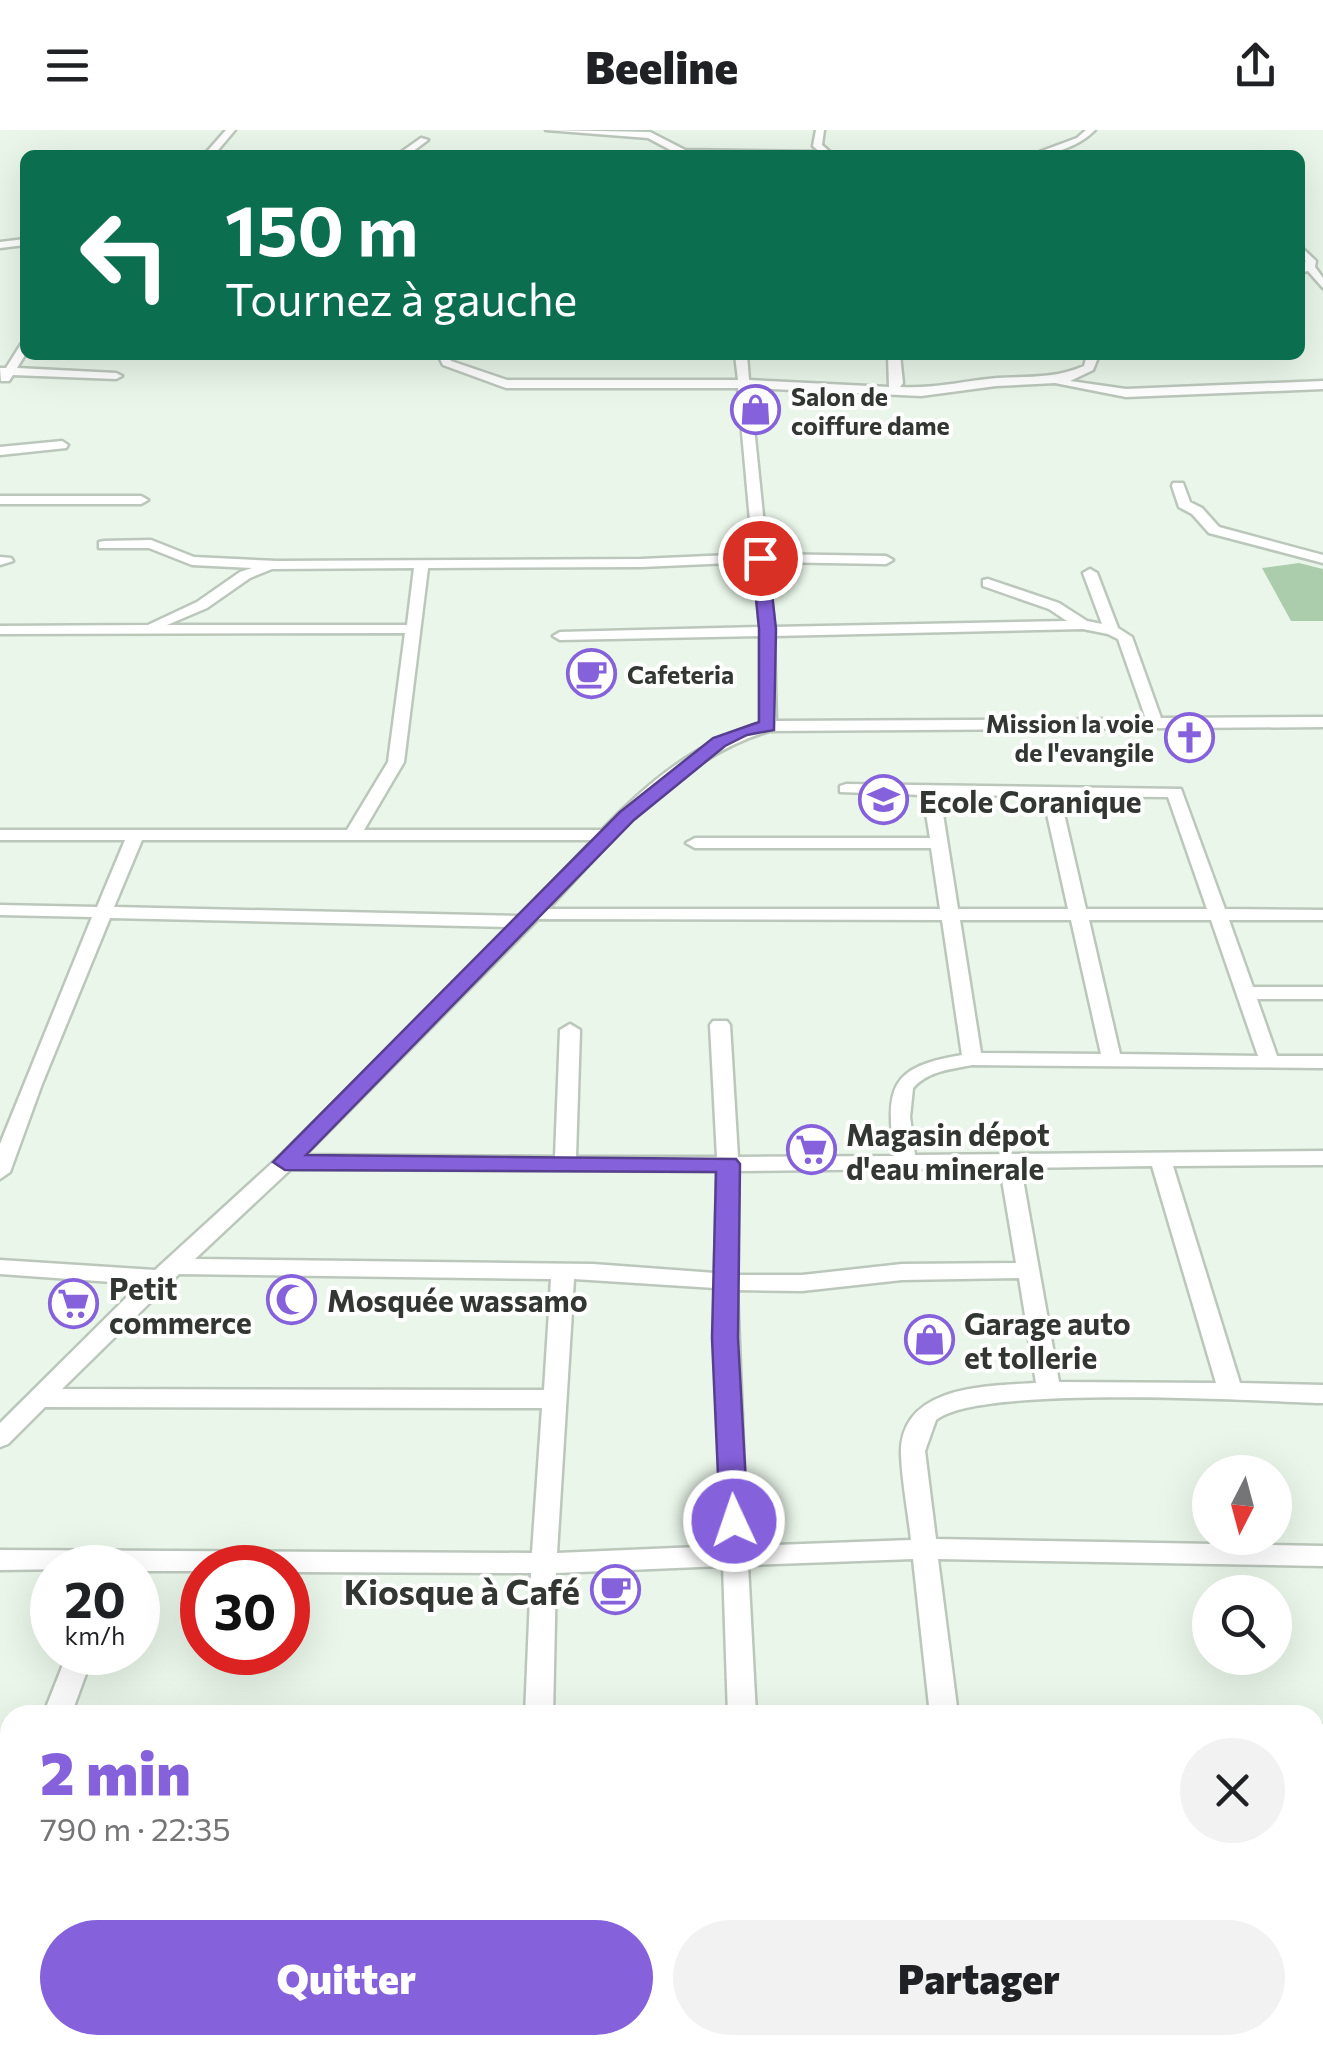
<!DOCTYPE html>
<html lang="fr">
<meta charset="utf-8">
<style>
:root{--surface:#fff;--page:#f2f2f2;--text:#202124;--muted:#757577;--accent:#8661dc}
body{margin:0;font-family:Commissioner,sans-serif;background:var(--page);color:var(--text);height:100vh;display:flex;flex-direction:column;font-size:38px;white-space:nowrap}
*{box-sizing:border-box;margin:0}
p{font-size:32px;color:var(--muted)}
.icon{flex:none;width:55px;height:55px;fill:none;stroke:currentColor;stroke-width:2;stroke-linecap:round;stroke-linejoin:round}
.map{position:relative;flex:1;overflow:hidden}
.side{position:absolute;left:0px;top:1575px;width:1325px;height:350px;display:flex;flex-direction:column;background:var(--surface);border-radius:30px 30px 0 0;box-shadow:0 10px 40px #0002}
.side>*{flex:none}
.top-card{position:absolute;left:20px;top:20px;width:1285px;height:210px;border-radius:15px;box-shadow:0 10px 40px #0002;background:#0b6e4f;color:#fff;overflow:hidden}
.needle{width:65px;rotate:186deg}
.controls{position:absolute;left:1192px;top:1325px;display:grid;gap:20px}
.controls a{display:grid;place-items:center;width:100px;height:100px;border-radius:50%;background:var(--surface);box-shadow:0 10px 40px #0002;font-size:50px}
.speed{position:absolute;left:30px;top:1415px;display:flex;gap:20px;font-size:50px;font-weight:700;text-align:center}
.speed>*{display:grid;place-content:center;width:130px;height:130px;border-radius:50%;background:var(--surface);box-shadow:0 10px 40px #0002;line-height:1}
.speed small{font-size:25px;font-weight:400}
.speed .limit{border:15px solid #d22;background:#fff;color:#111}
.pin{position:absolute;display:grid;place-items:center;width:85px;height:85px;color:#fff;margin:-42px;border:5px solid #fff;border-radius:50%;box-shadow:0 2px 10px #0007}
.me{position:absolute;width:110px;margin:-55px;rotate:357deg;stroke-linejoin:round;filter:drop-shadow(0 0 8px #0008)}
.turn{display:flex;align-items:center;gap:35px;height:210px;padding:0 40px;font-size:45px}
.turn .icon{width:130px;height:130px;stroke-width:2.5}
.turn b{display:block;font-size:70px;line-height:85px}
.round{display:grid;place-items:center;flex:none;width:105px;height:105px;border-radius:52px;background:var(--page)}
.overview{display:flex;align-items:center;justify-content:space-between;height:170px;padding:0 40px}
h1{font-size:60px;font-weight:800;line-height:75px;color:var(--accent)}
.button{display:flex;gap:20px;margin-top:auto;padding:20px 40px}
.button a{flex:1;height:115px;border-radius:60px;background:var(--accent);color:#fff;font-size:40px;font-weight:800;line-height:115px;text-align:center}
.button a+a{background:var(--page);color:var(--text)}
header{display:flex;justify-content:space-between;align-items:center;height:130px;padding:0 40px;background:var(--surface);font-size:45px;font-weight:800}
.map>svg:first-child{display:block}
</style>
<header><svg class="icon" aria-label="menu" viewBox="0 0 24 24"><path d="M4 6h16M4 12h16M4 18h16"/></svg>Beeline<svg class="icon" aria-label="share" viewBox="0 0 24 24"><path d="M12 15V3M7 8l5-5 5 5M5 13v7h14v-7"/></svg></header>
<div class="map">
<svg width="1323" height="1925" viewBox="0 0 1323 1925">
<rect width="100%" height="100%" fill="#eaf6ea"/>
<polygon fill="#accdab" points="1299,433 1323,439 1323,491 1291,491 1262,438"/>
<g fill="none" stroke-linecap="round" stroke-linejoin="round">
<defs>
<g id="street">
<polygon points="226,0 235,0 214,25 204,25"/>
<polygon points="546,0 650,2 685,20 820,22 813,16 816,0 824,0 822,15 830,22 843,25 680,25 648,8"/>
<path d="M 1086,0 L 1095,0 C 1079,16 1054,25 1031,25 L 1077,8 Z"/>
<polygon points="421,8 428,10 408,25 397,25"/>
<polygon points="25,109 25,115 0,118 0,112"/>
<polygon points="1300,116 1316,131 1315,137 1323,148 1323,158 1308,141 1300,143 1300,137 1306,131 1300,125"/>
<polygon points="25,213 25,225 17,238 116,243 122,246 116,249 13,245 9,251 1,251 0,238 6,238 21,214"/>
<path d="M 438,225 L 448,225 L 451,231 L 507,250 L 738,250 L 735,225 L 747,225 L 749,250 L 889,257 L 888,225 L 900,225 L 903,253 L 900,257 C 933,259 964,251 997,248 C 1029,246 1054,249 1084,236 L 1087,225 L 1099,225 L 1093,240 L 1070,251 L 1126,259 L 1323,251 L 1323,259 L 1126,267 L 1055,253 L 996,256 L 921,266 L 750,258 L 767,424 L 886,426 L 893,430 L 886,434 L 768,432 L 774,497 L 1067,491 L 1049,479 L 983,456 L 983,450 L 988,449 L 1059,473 L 1087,491 L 1102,494 L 1083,443 L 1090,439 L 1097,443 L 1118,498 L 1132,507 L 1161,588 L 1323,587 L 1323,597 L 769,601 C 674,630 614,709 548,779 L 940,779 L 931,718 L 695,718 L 686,713 L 695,708 L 930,708 L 923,665 L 840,662 L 840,656 L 846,654 L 1181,659 L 1225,779 L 1323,780 L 1323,790 L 1229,790 L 1253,857 L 1323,857 L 1323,869 L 1257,869 L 1277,926 L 1323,926 L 1323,938 L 972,935 C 951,939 928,941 913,958 L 910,987 L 915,1025 L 1323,1021 L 1323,1035 L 1173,1036 L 1240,1253 L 1323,1255 L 1323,1273 C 1255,1271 980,1254 936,1290 L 925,1321 L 936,1409 L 1323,1416 L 1323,1436 L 938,1429 L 958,1585 L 930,1585 L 913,1429 L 748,1435 L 756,1585 L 728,1585 L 723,1436 L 556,1443 L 553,1585 L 525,1585 L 531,1443 L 288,1442 L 288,1438 L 202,1438 L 202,1441 L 138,1441 L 138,1438 L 0,1440 L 0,1420 L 532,1423 L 542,1278 L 45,1277 L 8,1314 L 0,1317 L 0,1293 L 140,1154 L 0,1144 L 0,1130 L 155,1140 L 282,1024 L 510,797 L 110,788 L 42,954 L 10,1042 L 0,1049 L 0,1014 L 92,787 L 0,785 L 0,775 L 97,777 L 125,710 L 0,710 L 0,700 L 347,700 L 388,632 L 405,503 L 0,504 L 0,496 L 148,495 L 197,472 L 240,442 L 252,438 L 192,435 L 149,418 L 99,418 L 99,412 L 104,411 L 151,410 L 194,427 L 277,431 L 641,429 L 753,424 L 738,258 L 506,258 L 443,235 ZM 754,432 L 760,497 L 560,502 L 553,506 L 560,510 L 760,506 L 760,593 C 696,613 648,652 602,700 L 364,700 L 404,632 L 428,438 L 641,437 ZM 414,438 L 407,495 L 167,495 L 207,478 L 250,448 L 272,439 ZM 1083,499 L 1108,504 L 1118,509 L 1146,589 L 776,591 L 774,506 ZM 940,665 L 1043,666 L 1068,779 L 958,779 ZM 1060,666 L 1168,667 L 1207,779 L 1086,779 ZM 142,710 L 593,710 L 520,786 L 114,777 ZM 538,789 L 942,790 L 962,925 C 889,937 886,957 894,1026 L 738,1027 L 730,895 L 727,891 L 713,891 L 710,895 L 717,1027 L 576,1027 L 580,900 L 570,894 L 560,900 L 555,1027 L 305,1025 ZM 960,790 L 1071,790 L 1101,924 L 981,923 ZM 1089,790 L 1211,790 L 1258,926 L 1120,924 ZM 1152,1036 L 1216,1253 L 1059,1252 L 1021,1038 ZM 1000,1038 L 1016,1133 L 902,1134 L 802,1145 L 737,1145 L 738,1041 ZM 291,1039 L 717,1041 L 715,1143 L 593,1134 L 195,1129 ZM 179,1144 L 551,1149 L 544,1260 L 62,1259 ZM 1019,1148 L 1036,1253 C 987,1256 900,1255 901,1324 C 902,1352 908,1382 911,1410 L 747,1416 L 737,1160 L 802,1161 L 902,1150 ZM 574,1149 L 715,1158 L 722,1416 L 557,1423 Z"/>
<polygon points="62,311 68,315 66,318 0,325 0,317"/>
<polygon points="1173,353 1183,353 1190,372 1202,378 1219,397 1323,425 1323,433 1209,403 1192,384 1179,377 1172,356"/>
<polygon points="0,366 141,366 148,370 141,374 0,374"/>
<polygon points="0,427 11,428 13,431 0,435"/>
<polygon points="68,1522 94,1522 71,1585 43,1585"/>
<rect x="1315" y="1595" width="8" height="24"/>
<polygon points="10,1691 10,1738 0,1742 0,1695"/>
<rect x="0" y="1839" width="10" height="28"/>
<polygon points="336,1915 368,1915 367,1925 335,1925"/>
<polygon points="1158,1915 1190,1915 1192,1925 1160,1925"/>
</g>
</defs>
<use href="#street" stroke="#bcc7bc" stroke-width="5"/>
<use href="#street" fill="#fff" fill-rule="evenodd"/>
</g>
<polygon fill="#8661dc" stroke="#573f8f" stroke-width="2.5" points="760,423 768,428 776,499 774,600 747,605 725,616 634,690 306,1025 736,1029 740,1034 738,1208 748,1391 744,1399 734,1402 724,1399 720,1391 712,1208 716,1042 285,1040 273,1032 620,682 713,608 759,592 759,499 752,428"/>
<defs>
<symbol id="shop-ring" viewBox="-11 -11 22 22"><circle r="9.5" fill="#fff" stroke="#8661dc" stroke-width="1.5"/><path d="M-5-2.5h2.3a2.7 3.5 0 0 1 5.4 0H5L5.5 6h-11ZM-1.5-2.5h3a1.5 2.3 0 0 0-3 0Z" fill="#8661dc"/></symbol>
<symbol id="cafe-ring" viewBox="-11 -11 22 22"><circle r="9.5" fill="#fff" stroke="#8661dc" stroke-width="1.5"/><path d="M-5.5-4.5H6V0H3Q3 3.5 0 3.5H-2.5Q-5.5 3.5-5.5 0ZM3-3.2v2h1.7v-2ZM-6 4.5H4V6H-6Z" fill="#8661dc"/></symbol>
<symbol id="church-ring" viewBox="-11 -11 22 22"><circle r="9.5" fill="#fff" stroke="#8661dc" stroke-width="1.5"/><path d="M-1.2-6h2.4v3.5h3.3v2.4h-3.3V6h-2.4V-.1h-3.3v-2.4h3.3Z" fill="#8661dc"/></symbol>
<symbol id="school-ring" viewBox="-11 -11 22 22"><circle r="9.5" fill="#fff" stroke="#8661dc" stroke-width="1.5"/><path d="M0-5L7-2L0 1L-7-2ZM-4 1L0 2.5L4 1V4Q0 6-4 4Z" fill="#8661dc"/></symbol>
<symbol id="supermarket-ring" viewBox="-11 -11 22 22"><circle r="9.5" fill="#fff" stroke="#8661dc" stroke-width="1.5"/><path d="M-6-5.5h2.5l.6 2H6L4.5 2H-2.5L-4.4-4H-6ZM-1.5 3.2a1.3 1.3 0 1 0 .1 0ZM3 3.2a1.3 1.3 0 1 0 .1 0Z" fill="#8661dc"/></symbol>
<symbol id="mosque-ring" viewBox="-11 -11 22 22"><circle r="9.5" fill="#fff" stroke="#8661dc" stroke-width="1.5"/><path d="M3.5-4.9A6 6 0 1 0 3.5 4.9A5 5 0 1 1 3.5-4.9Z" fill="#8661dc"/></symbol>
</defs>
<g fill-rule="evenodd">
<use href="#shop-ring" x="728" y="252" width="55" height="55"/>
<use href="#cafe-ring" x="564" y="516" width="55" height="55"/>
<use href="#church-ring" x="1162" y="580" width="55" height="55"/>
<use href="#school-ring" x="856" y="642" width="55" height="55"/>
<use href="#supermarket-ring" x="784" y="992" width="55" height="55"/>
<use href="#mosque-ring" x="264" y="1142" width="55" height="55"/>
<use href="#supermarket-ring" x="46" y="1146" width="55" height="55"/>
<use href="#shop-ring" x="902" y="1182" width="55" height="55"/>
<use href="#cafe-ring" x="588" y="1432" width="55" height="55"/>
</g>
<g text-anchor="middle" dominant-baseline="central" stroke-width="8" stroke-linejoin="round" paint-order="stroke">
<g font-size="25" font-weight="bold" fill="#333733" stroke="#fff" text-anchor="start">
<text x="791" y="266">Salon de<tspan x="791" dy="29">coiffure dame</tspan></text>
<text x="627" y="544">Cafeteria</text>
<text x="1154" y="593" text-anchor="end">Mission la voie<tspan x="1154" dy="29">de l'evangile</tspan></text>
</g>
<g font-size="30" font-weight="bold" fill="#333733" stroke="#fff" text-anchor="start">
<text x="919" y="670">Ecole Coranique</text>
<text x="846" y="1003">Magasin dépot<tspan x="846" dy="34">d'eau minerale</tspan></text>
<text x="109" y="1157">Petit<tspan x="109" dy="34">commerce</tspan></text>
<text x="327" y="1169">Mosquée wassamo</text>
<text x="964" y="1192">Garage auto<tspan x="964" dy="34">et tollerie</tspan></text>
</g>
<g font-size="35" font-weight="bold" fill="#333733" stroke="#fff" text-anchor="end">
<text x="580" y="1460">Kiosque à Café</text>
</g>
</g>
</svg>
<div class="controls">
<a><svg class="needle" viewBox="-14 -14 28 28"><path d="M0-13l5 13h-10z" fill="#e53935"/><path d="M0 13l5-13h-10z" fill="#757577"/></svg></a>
<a><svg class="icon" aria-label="search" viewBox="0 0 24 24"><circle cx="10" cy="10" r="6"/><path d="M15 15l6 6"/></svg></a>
</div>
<div class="speed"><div>20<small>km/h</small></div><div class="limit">30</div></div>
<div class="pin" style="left:760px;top:428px;background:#d93025"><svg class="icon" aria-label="arrive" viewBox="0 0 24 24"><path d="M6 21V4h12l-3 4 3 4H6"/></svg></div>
<svg class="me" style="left:734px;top:1391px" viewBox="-20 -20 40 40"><circle r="17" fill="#8661dc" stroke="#fff" stroke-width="3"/><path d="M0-11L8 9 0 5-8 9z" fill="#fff"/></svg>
<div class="top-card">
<div class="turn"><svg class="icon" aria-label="left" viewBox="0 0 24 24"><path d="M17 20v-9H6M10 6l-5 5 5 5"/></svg><div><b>150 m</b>Tournez à gauche</div></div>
</div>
<section class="side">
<div class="overview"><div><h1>2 min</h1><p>790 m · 22:35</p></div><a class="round"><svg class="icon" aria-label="close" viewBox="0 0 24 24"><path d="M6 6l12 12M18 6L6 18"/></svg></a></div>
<div class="button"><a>Quitter</a><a>Partager</a></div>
</section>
</div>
